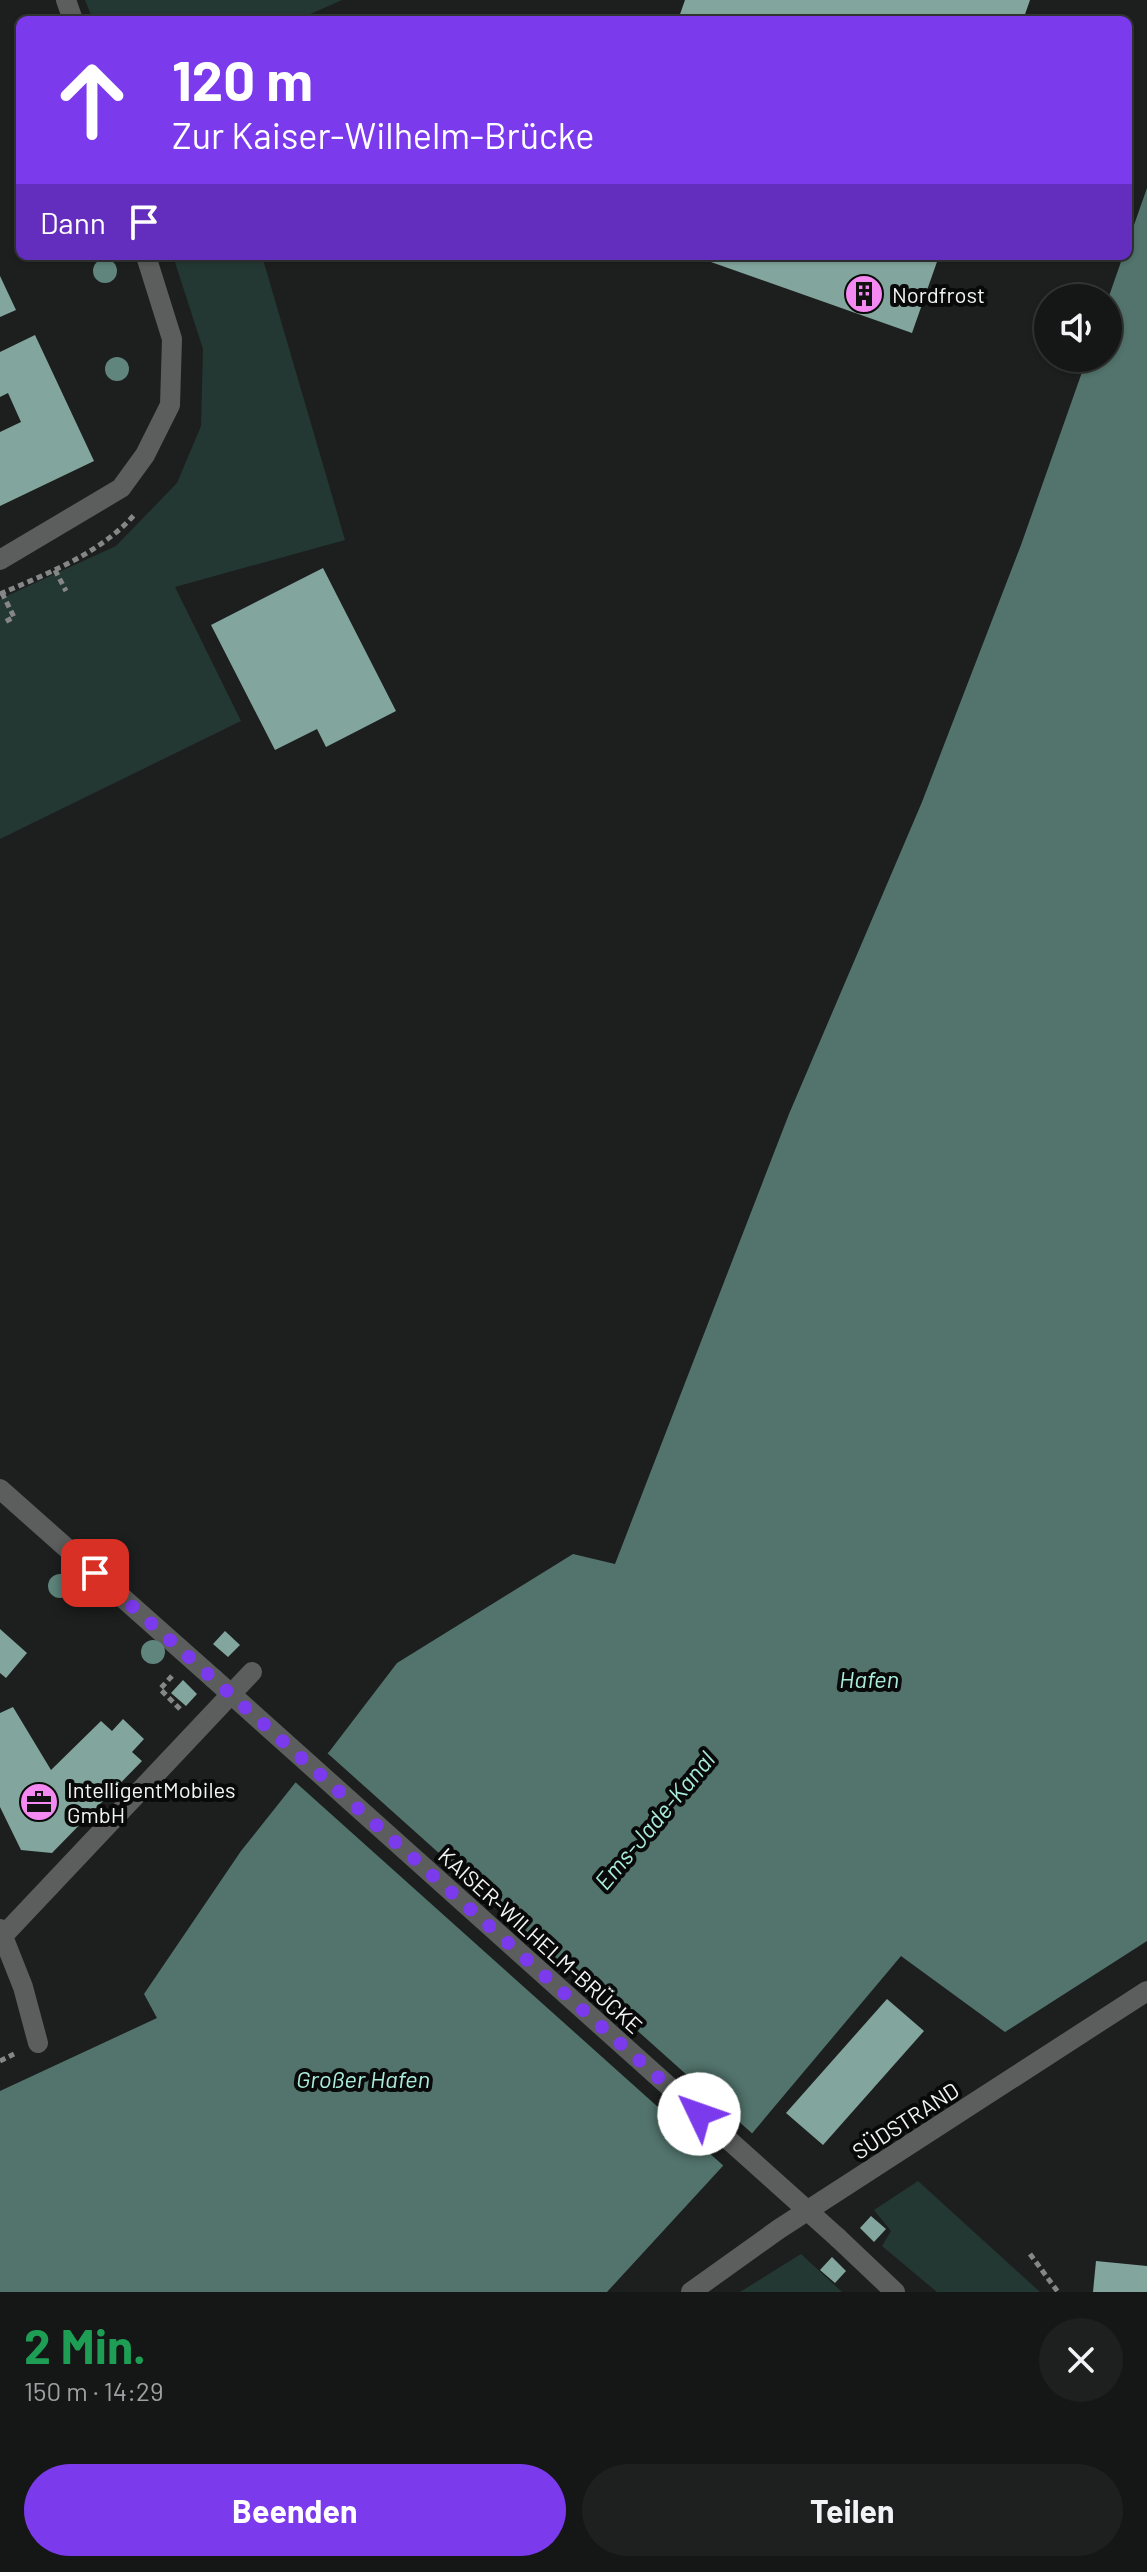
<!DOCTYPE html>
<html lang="de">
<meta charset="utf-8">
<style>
:root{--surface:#151716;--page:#1e201f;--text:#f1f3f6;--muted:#9d9fa1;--line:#343635;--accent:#7c3aed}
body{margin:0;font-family:Barlow,sans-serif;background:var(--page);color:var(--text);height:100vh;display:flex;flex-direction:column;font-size:30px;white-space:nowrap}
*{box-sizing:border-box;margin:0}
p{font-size:26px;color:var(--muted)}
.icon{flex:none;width:44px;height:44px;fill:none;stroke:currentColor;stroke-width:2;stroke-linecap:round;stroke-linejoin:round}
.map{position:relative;height:2292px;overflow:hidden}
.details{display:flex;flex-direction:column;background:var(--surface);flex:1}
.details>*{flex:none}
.banner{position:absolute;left:16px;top:16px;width:1116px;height:244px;border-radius:12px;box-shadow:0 2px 6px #0004,0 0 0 2px var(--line);background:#7c3aed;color:#fff;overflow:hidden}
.controls{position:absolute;left:1034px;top:284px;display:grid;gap:16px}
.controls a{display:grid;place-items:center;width:88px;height:88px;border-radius:50%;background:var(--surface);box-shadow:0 2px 6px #0004,0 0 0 2px var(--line);font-size:40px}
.pin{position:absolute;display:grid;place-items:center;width:68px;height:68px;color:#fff;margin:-34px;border-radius:16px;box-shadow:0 4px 12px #0006}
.me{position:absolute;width:88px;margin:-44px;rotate:312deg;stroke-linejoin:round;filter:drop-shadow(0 0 6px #0008)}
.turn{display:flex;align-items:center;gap:28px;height:168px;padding:0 24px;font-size:36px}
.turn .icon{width:104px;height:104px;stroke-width:2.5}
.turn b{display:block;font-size:56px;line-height:68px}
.then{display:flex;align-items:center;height:76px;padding:0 24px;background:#0003;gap:16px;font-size:30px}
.round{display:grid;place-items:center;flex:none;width:84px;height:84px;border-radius:42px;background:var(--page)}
.headline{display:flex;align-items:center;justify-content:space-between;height:136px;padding:0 24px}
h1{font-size:48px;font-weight:700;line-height:60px;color:#1e9e55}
.button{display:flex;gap:16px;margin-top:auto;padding:16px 24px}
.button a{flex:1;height:92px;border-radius:48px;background:var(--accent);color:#fff;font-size:32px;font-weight:700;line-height:92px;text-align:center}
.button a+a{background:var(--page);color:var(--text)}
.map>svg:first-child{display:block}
</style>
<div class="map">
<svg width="1147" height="2292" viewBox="0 0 1147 2292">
<rect width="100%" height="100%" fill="#1c1f1e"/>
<g fill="#243833">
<polygon points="85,0 342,0 297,20 93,20"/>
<polygon points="173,256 262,256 345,540 175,587 241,721 0,839 0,599 116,546 177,483 201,426 203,349"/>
<polygon points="918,2181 1040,2292 937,2292 882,2246 891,2231 874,2210"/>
<polygon points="801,2254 842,2292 740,2292"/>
</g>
<polygon fill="#52746c" points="1147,188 1147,1941 1005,2032 901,1956 744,2143 607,2292 0,2292 0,2091 157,2018 144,1994 241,1851 303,1773 329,1752 397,1663 573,1554 615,1564 789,1114 922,802 1021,545 1087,358 1108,358 1108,299 1123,256 1128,256 1128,242"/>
<polygon fill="#1c1f1e" points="325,1751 755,2136 726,2168 293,1780"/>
<g fill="#82a69d">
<polygon points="685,0 1030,0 1023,20 678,20"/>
<polygon points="694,256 939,256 912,333"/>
<polygon points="0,276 16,310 0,317"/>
<polygon points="35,335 94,461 0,506 0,432 21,422 8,393 0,397 0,352"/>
<polygon points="323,568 396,711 326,747 317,729 275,750 211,625"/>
<polygon points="0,1629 27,1653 6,1678 0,1673"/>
<polygon points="225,1631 240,1645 228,1657 213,1644"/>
<polygon points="183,1680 197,1694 186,1706 171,1693"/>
<polygon points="13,1707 51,1770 101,1721 112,1731 123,1719 144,1739 132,1752 142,1761 52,1853 21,1850 0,1807 0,1713"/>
<polygon points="887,1999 924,2031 823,2145 786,2113"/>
<polygon points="871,2216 886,2229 874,2242 860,2228"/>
<polygon points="832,2257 846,2271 835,2283 820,2270"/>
<polygon points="1096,2261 1147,2266 1147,2292 1093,2292"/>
</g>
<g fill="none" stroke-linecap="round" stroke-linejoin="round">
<g stroke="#858787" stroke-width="5" stroke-dasharray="6 4" stroke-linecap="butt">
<polyline points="55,570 66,591"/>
<polyline points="2,593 14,617 3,623"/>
<path d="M 0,594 C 48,573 100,554 135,514"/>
<polyline points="172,1676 160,1689 180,1709"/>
<polyline points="0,2061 14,2054"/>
<polyline points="1030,2254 1058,2292"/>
</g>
<g stroke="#5c5e5d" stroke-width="20">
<polyline points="66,0 73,20"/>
<polyline points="0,560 121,488 145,455 170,405 172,339 146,256"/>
<polyline points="0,1489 213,1678"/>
<polyline points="0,1929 23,1987 38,2043"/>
<polyline points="3,1936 252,1672"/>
<polyline points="838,2238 895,2292"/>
<polyline points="691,2292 779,2229 1147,1991"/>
</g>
<polyline stroke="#5c5e5d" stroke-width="20" points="213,1678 838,2238"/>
</g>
<g fill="#5f857c">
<circle cx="105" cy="271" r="12"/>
<circle cx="117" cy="369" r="12"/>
<circle cx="60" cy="1586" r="12"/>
<circle cx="153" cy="1652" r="12"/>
</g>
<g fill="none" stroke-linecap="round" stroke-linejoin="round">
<polyline stroke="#7c3aed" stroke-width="14" stroke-dasharray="0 25.2" points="95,1573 699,2114"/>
</g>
<defs>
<symbol id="building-disc" viewBox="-11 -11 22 22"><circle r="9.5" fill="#f389f1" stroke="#080908"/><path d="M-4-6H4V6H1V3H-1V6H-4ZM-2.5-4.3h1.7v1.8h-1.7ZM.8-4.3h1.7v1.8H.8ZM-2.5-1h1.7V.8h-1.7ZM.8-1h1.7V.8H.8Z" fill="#111"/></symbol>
<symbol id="office-disc" viewBox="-11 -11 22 22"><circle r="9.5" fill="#f389f1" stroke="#080908"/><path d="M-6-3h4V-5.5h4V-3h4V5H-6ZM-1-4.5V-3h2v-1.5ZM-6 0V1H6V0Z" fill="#111"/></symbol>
</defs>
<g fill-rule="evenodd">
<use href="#building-disc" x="842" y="272" width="44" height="44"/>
<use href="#office-disc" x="17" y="1780" width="44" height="44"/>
</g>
<g text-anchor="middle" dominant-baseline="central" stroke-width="8" stroke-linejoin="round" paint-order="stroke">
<g font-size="22" fill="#f3f5f5" stroke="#080908" text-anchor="start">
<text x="892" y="294">Nordfrost</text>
<text x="67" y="1789">IntelligentMobiles<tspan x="67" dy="25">GmbH</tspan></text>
</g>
<g font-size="22" fill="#f3f5f5" stroke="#080908">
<text transform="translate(541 1940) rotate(42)">KAISER-WILHELM-BRÜCKE</text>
<text transform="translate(905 2120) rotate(-33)">SÜDSTRAND</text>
</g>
<g font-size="24" font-style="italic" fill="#a9ecdc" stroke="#080908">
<text x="869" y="1678">Hafen</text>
<text transform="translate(654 1820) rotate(-50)">Ems-Jade-Kanal</text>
<text x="363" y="2078">Großer Hafen</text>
</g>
</g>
</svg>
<div class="controls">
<a><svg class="icon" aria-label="sound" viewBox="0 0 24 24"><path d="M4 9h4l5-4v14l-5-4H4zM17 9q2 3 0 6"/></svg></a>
</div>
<div class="pin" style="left:95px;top:1573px;background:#d93025"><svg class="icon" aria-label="arrive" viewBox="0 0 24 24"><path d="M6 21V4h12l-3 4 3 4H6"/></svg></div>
<svg class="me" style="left:699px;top:2114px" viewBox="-20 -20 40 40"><circle r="19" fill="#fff"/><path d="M0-13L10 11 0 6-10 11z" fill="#7c3aed"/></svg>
<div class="banner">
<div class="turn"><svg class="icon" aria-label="ahead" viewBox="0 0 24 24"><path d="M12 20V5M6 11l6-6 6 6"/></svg><div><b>120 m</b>Zur Kaiser-Wilhelm-Brücke</div></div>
<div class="then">Dann<svg class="icon" aria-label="arrive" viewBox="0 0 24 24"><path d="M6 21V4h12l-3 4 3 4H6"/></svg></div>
</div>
</div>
<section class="details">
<div class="headline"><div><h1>2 Min.</h1><p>150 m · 14:29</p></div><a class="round"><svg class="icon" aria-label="close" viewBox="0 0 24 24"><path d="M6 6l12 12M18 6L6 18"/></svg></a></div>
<div class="button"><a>Beenden</a><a>Teilen</a></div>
</section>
